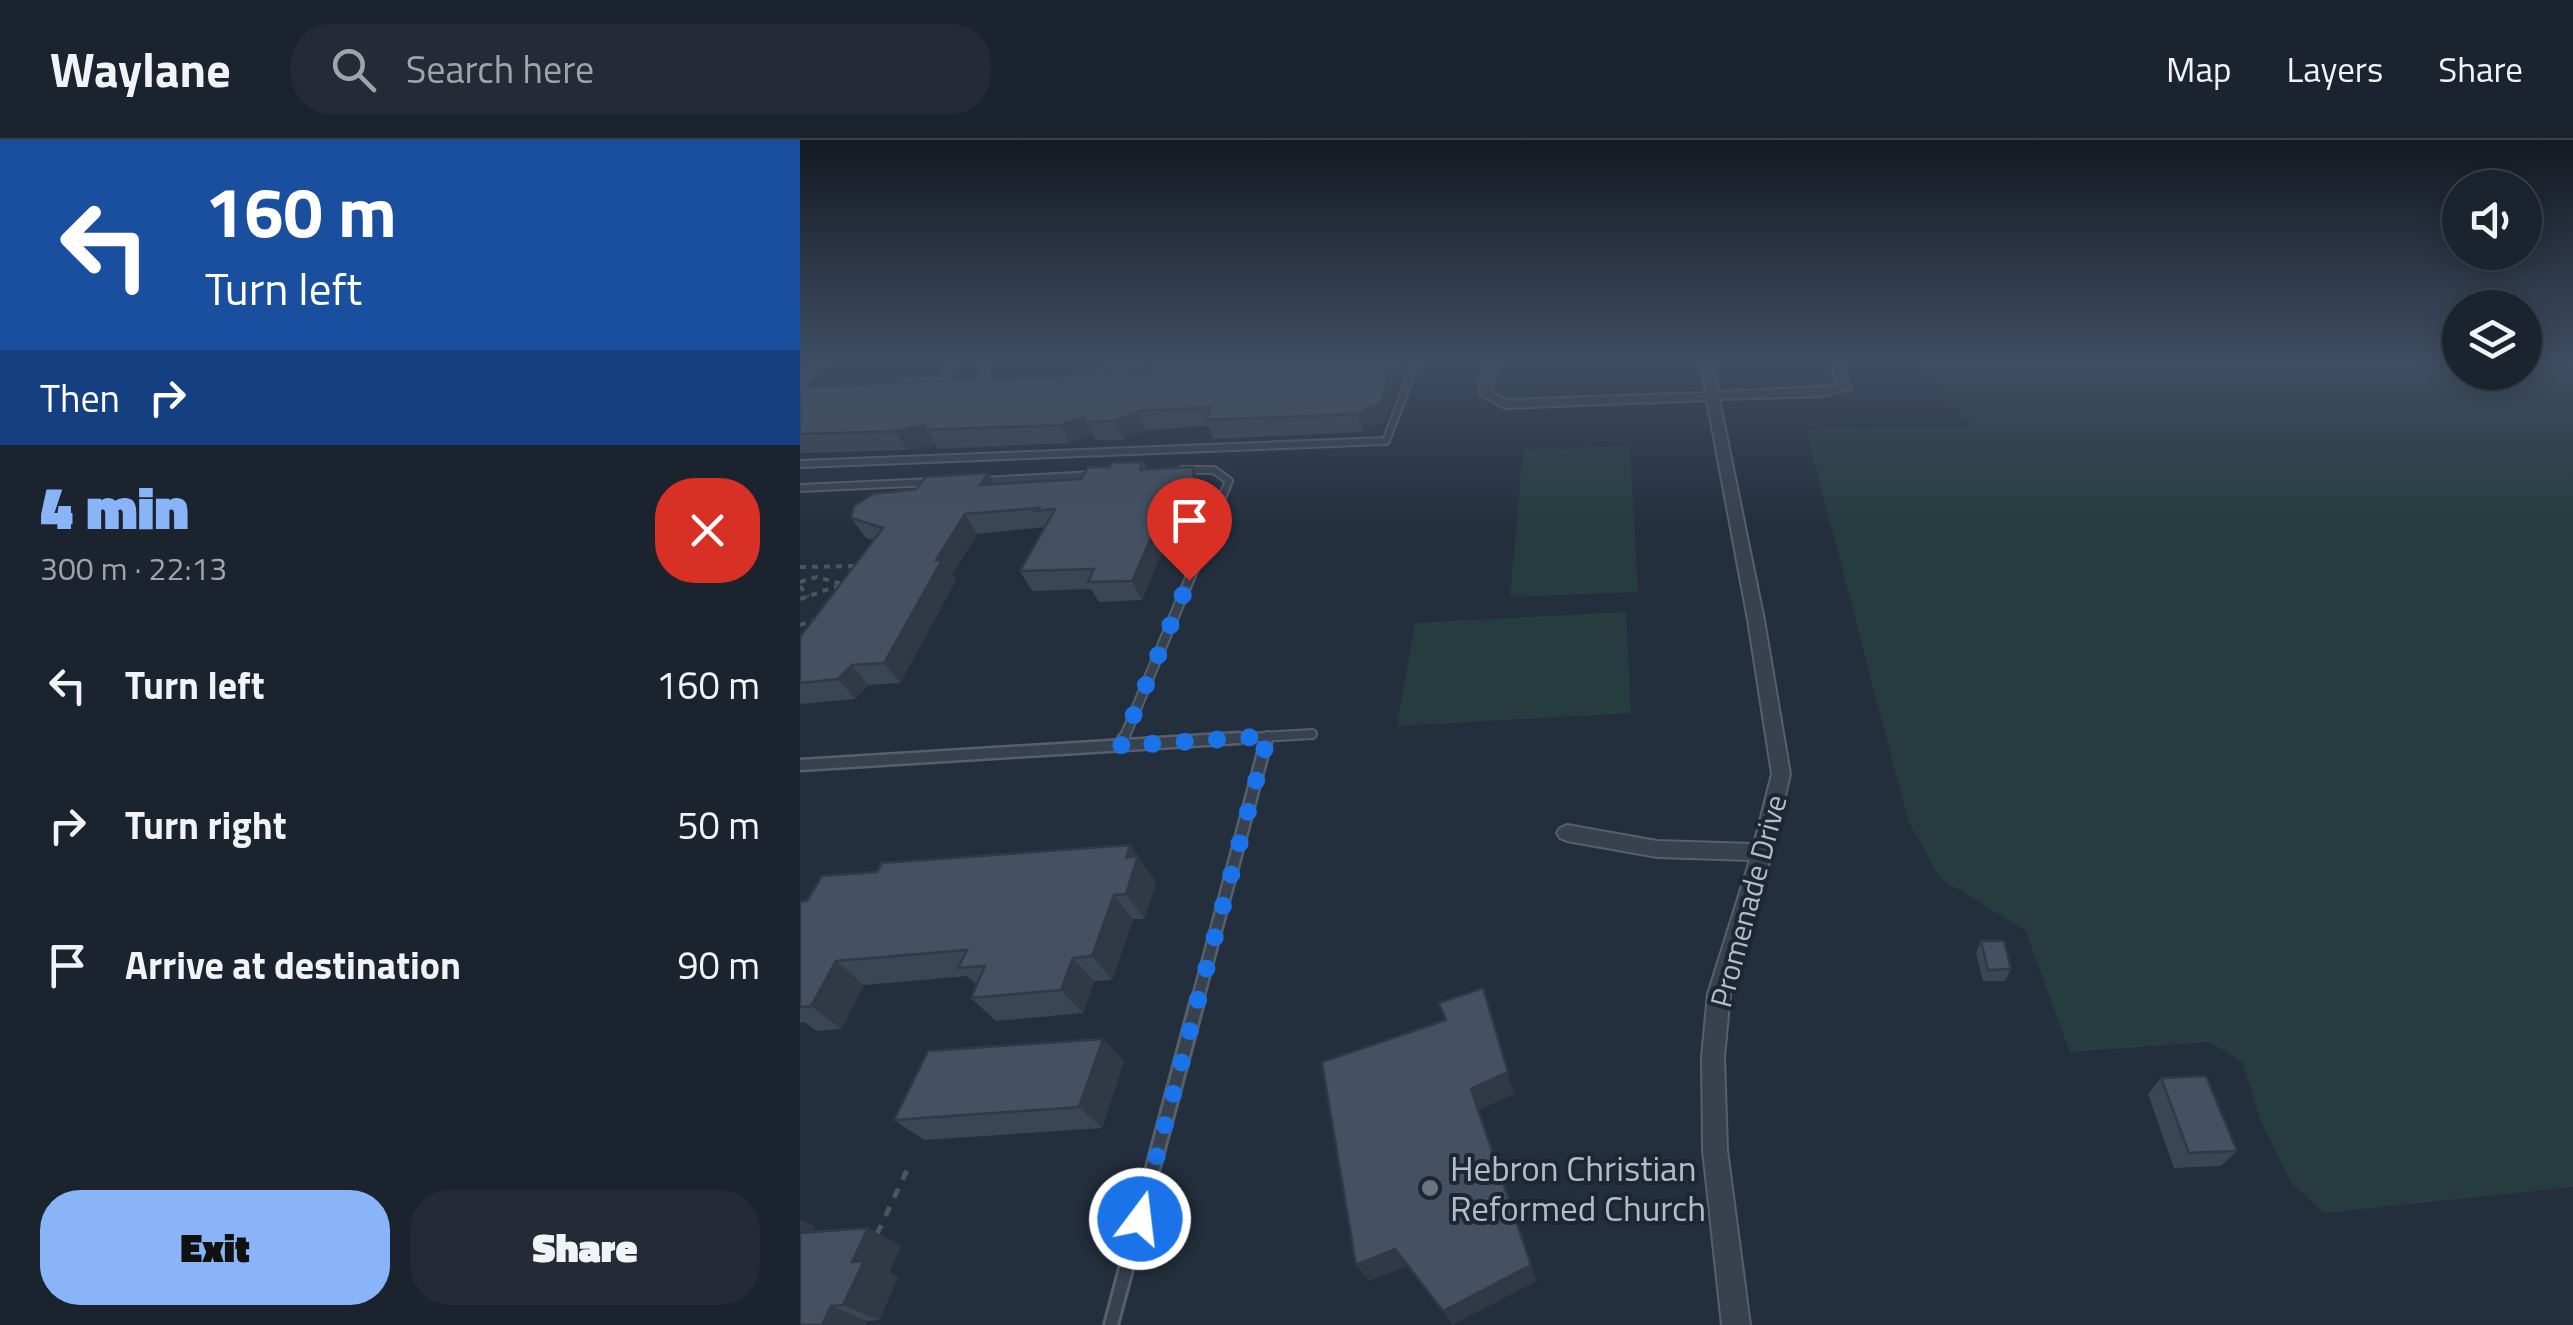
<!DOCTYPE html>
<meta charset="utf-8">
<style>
:root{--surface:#1b232e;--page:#242b36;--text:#f1f3f6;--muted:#a0a4aa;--line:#39404a;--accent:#8ab4f8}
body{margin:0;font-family:"Titillium Web",sans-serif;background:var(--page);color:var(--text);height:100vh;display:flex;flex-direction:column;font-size:38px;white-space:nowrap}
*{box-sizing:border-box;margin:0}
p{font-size:32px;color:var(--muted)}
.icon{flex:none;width:55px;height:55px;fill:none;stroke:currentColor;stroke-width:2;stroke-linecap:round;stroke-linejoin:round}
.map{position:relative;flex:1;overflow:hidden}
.drawer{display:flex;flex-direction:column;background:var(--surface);width:800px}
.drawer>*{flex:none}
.banner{background:#1a4fa0;color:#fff;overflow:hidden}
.tools{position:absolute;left:1642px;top:30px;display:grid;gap:20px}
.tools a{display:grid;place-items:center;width:100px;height:100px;border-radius:50%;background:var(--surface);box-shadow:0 5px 25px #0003,0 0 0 2px var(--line);font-size:50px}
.pin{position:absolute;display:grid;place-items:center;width:85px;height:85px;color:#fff;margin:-102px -42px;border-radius:50% 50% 50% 0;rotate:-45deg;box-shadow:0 0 10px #0007}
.pin .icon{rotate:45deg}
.me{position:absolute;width:110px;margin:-55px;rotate:15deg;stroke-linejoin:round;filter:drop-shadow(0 0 8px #0008)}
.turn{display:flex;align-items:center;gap:35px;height:210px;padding:0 40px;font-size:45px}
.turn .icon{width:130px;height:130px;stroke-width:2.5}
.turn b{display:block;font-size:70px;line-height:85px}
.then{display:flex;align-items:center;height:95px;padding:0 40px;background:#0003;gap:20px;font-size:38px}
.round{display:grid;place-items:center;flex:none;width:105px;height:105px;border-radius:40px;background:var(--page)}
.head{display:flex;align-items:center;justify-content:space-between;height:170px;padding:0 40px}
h1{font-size:60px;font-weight:800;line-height:75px;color:var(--accent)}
.action{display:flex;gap:20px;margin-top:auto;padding:20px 40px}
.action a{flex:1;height:115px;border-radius:40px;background:var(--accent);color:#111;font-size:40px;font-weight:800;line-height:115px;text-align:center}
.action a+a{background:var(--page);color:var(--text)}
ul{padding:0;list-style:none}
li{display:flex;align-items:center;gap:30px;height:140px;padding:0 40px}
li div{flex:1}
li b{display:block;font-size:38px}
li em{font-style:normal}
header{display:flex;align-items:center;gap:60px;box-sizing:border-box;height:140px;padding:0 50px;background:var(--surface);border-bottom:2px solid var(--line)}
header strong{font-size:48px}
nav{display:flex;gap:55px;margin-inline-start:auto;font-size:35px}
.search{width:700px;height:90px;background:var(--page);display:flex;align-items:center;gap:25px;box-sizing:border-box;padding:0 35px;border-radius:40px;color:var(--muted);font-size:38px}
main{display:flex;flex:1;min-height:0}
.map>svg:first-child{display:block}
</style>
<header>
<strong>Waylane</strong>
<div class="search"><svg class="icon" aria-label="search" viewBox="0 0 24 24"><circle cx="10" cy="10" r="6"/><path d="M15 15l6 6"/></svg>Search here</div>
<nav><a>Map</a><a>Layers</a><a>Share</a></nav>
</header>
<main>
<section class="drawer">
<div class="banner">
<div class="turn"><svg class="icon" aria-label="left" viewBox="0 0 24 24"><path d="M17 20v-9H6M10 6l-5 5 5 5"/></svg><div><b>160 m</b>Turn left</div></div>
<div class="then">Then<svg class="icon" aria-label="right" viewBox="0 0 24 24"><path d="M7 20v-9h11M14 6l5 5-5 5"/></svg></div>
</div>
<div class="head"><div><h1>4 min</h1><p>300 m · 22:13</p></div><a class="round" style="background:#d93025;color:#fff"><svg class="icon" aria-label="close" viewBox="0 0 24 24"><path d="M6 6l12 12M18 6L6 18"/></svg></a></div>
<ul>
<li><svg class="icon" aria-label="left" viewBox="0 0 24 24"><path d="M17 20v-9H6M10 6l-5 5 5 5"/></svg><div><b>Turn left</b></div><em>160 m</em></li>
<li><svg class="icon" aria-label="right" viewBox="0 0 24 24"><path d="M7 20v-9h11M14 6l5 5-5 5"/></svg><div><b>Turn right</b></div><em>50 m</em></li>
<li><svg class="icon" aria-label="arrive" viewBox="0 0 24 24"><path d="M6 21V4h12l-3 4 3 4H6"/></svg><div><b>Arrive at destination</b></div><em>90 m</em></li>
</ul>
<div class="action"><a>Exit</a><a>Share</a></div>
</section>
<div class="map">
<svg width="1773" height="1185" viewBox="0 0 1773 1185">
<rect width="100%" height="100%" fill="#242f3e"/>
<g fill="#263c3f">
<polygon points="1116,222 1660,222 1660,232 1725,232 1725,222 1773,222 1773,1047 1524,1073 1491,1043 1460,979 1442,922 1410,902 1270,912 1225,790 1141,739 1108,681 1006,290 1172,287"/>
<polygon points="830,306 838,452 710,457 723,310"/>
<polygon points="826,472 831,573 597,586 615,483"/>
</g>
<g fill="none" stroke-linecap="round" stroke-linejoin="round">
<defs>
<g id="lane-far3">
<polyline points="293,239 337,222"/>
<polyline points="0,243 23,222"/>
<polyline points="103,243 143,241 152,222"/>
<polyline points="183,247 187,222"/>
<polyline points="0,324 586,301 616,222"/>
<polyline points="382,330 414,330 429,341 408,391"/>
<polyline points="183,341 292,335"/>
<polyline points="0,348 132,342"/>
</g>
<g id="lane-far2">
<polyline points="323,601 410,389"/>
<polyline points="398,601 512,594"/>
<polyline points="467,601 468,596"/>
</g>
<g id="lane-far1">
<polyline points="321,606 324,598"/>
<polyline points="0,625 439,598"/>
<polyline points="397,862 467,598"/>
</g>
<polyline id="lane" points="311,1185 398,859"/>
<polygon id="street" points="690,222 701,222 691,244 693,253 707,260 906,253 901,222 912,222 918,252 1038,246 1030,222 1040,222 1051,248 1022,256 919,259 964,480 990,634 972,712 930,854 924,917 927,1010 950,1185 922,1185 903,1010 902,917 908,854 950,720 857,717 767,701 760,698 757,693 760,688 767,685 857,701 954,704 972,634 948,480 907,260 705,268 681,255 679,244"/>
</defs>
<use href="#lane-far3" stroke="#565f6c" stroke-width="10"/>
<use href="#lane-far2" stroke="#565f6c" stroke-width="12"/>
<use href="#lane-far1" stroke="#565f6c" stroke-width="15"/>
<use href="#lane" stroke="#565f6c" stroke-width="18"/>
<use href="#street" stroke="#565f6c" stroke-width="4"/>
<g stroke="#44595c" stroke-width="4" stroke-dasharray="6 6" stroke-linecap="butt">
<polyline points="0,427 59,426"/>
<polyline points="0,442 17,437 42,444"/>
<polyline points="0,446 8,457"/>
<polyline points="0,459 43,444"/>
<polyline points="0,485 14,480"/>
</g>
<polyline stroke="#44595c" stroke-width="5" stroke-dasharray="10 10" stroke-linecap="butt" points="77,1094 109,1026"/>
<use href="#lane-far3" stroke="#38414e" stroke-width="6"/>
<use href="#lane-far2" stroke="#38414e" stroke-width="8"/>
<use href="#lane-far1" stroke="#38414e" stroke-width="10"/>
<use href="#lane" stroke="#38414e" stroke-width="12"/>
<use href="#street" fill="#38414e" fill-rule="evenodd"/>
</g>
<g fill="#3b4654">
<polygon points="362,222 603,222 585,282 563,292 413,299 408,286 346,290 324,300 296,300 293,295 269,303 138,309 135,304 107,310 1,313 0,312 0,247 352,234"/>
<polygon points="343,322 347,330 401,346 403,362 395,386 372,410 363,410 342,460 299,462 291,449 232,451 220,431 245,387 177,394 152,435 156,440 100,543 68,545 55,559 0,564 0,497 74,400 66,398 51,378 116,349 188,333 195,344 281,339 309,327"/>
<polygon points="330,705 356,742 344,779 333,779 312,840 294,841 283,873 196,881 171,858 177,845 167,836 64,845 41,889 17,891 4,882 0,883 0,761 7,761 77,732"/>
<polygon points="1181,801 1211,829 1205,841 1183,841 1176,813"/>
<polygon points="303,899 324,921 302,988 124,1000 94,980"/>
<polygon points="1361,938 1437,1011 1421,1026 1374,1028 1348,954"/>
<polygon points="0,1080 15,1087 13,1092 101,1105 89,1133 98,1137 79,1180 67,1181 66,1185 0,1185"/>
</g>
<g fill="#303945">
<polygon points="593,222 603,222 585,282 563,292 558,274"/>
<polygon points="338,271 346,290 324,300 315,281"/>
<polygon points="284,277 293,295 269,303 260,285"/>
<polygon points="125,285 135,304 107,310 95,291"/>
<polygon points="393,327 401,346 403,362 395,386 372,410 363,391"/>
<polygon points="188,333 199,352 180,345"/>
<polygon points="165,374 177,394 152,435 156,440 100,543 84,523 136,420"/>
<polygon points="354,391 363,410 342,460 332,441"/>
<polygon points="52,525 68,545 55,559 38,539"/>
<polygon points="330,705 356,742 344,779 326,754 326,718"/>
<polygon points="314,755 333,779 312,840 292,816"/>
<polygon points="273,818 294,841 283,873 261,850"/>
<polygon points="36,821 64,845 41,889 11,866"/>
<polygon points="683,848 714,954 679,970 737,1141 652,1185 643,1171"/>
<polygon points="303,899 324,921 302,988 279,967"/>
<polygon points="0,1080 15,1087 3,1112 0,1111"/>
<polygon points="68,1088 101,1105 89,1133 98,1137 79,1180 43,1165 52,1122"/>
<polygon points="595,1109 607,1126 569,1141 556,1125"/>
<polygon points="31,1166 67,1181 66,1185 22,1185"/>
</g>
<g fill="#455162" stroke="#303945" stroke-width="2.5">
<polygon points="362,222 593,222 580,264 558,274 406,280 411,267 338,271 315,281 287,282 284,277 260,285 126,290 125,285 95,291 0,294 0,247 352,234"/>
<polygon points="343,322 340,330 393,327 394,342 387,367 363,391 354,391 332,441 288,442 294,429 220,431 255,369 236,371 239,368 165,374 136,420 142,420 84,523 52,525 38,539 0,543 0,497 83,388 51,378 54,366 73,354 116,349 126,337 188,333 180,345 281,339 288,327 309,327 313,323"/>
<polygon points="330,705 326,718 338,716 326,754 314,755 292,816 273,818 261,850 171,858 185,826 158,828 167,810 36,821 11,866 0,867 0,761 7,761 22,736 77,732 82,723"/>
<polygon points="1181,801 1204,801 1211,829 1188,830"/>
<polygon points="683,848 708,932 671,949 731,1125 643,1171 595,1109 556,1125 522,922 646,880 639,863"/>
<polygon points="303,899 279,967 94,980 128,911"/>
<polygon points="1406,936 1437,1011 1389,1013 1361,938"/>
<polygon points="68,1088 52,1122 64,1121 43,1165 31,1166 22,1185 0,1185 0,1093"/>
</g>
<linearGradient id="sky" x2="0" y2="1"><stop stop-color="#141a22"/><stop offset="0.57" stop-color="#3f4d63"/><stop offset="1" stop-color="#3f4d63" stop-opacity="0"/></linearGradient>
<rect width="1773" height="387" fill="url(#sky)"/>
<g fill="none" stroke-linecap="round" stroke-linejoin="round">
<polyline stroke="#1a73e8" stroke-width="18" stroke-dasharray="0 32.4" points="340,1079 468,596 321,606 389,440"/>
</g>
<circle fill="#6b7280" stroke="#1d2633" stroke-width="4" cx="630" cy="1048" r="10"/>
<g text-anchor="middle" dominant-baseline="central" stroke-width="8" stroke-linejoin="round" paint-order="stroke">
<g font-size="30" fill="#b4bcc9" stroke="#1d2633">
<text transform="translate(948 761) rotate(-75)">Promenade Drive</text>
</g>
<g font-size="35" fill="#b4bcc9" stroke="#1d2633" text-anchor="start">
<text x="650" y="1028">Hebron Christian<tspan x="650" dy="40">Reformed Church</tspan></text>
</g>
</g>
</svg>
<div class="tools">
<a><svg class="icon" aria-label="sound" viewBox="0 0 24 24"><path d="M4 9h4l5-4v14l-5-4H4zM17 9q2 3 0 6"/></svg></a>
<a><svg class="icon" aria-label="layers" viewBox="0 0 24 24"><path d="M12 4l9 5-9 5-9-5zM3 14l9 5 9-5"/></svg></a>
</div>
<div class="pin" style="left:389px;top:440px;background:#d93025"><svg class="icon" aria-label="arrive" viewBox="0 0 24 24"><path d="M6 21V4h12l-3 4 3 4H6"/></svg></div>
<svg class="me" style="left:340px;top:1079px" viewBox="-20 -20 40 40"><circle r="17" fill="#1a73e8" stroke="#fff" stroke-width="3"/><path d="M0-11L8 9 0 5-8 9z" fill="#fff"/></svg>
</div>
</main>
